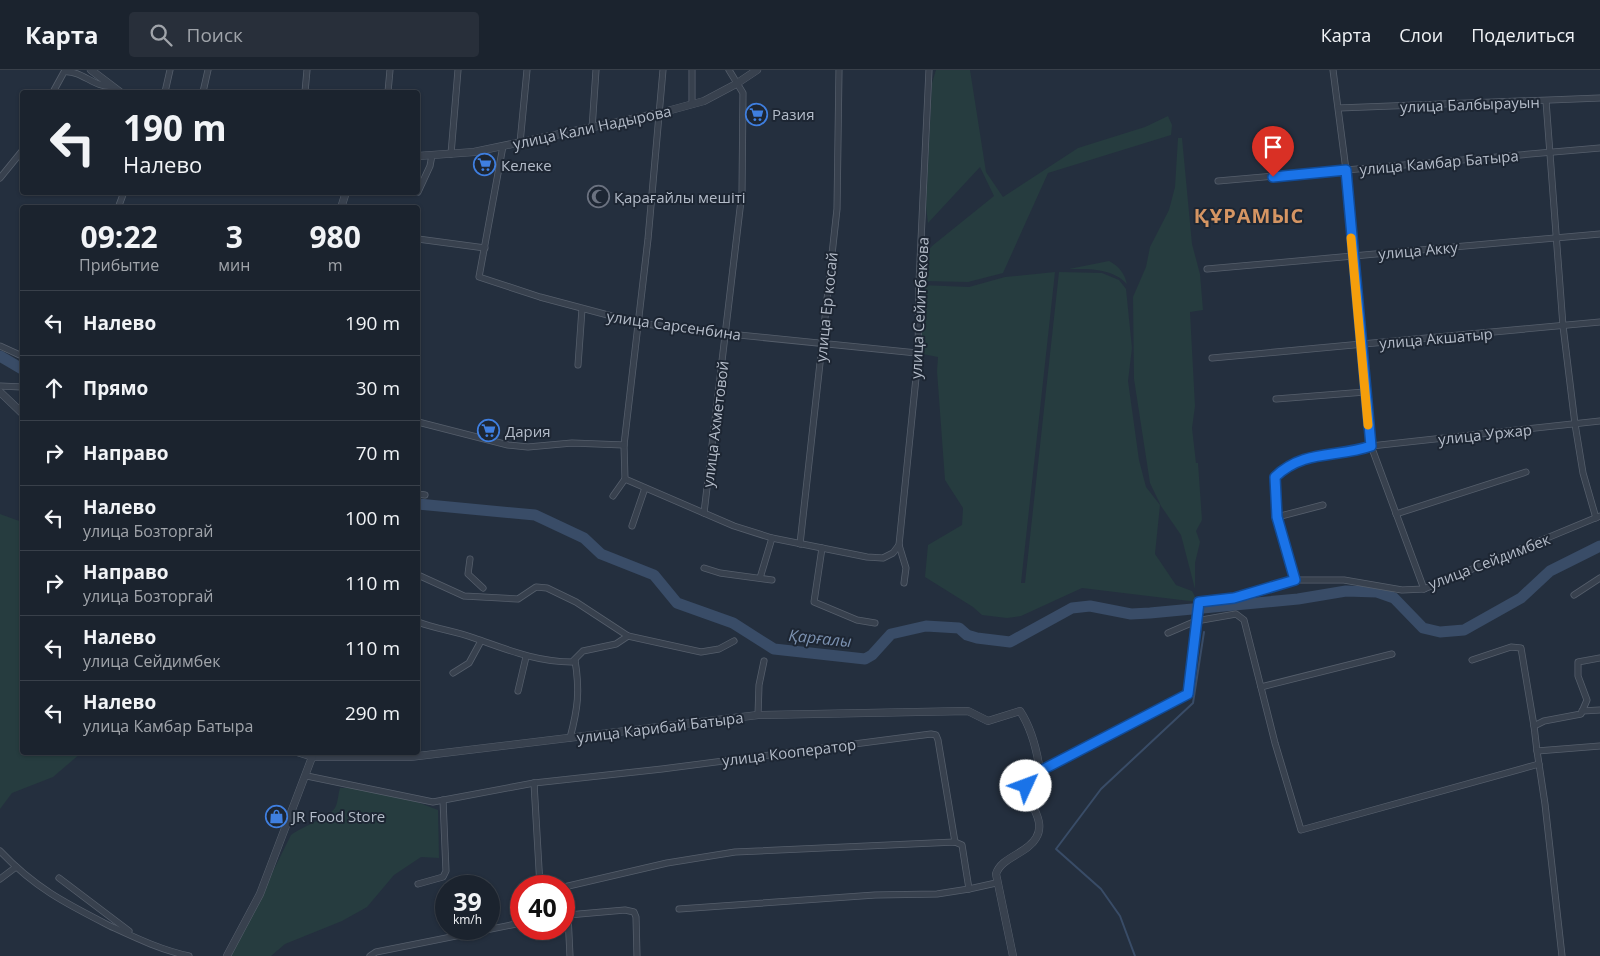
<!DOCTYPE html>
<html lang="ru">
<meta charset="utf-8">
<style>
:root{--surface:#1b232e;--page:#282f3a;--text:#f1f3f6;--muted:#a0a4aa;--line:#39404a}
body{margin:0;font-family:"Open Sans",sans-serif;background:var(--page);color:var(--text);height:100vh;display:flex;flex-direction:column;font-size:19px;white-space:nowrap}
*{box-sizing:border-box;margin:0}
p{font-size:16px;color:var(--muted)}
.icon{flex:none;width:28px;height:28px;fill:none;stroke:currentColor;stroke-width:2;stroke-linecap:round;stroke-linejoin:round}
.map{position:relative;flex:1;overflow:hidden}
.side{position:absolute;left:20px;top:135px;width:400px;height:550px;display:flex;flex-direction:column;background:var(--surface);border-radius:5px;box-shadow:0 1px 4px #0004,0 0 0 1px var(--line)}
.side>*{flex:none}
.guide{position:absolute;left:20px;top:20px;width:400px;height:105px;border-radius:5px;box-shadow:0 1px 4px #0004,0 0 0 1px var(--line);background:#1b232e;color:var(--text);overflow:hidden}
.speed{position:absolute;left:435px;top:805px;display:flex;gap:10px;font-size:25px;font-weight:700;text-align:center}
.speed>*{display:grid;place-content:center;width:65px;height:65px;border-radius:50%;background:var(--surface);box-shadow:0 1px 4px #0004,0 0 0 1px var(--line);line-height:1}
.speed small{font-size:12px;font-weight:400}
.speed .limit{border:8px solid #d22;background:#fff;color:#111}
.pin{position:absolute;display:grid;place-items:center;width:42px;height:42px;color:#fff;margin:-51px -21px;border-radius:50% 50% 50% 0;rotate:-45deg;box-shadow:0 0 5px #0007}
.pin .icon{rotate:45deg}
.me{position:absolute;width:55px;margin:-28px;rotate:47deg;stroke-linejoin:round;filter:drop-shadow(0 0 4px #0008)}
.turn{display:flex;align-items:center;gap:18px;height:105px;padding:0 20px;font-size:22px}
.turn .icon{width:65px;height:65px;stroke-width:2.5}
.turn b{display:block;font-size:35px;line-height:42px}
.eta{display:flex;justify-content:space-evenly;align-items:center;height:85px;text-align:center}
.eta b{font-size:30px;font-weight:700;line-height:35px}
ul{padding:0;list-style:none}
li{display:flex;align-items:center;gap:15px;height:65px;padding:0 20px;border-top:1px solid var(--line)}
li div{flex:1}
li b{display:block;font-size:19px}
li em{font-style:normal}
header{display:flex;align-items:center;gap:30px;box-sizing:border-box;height:70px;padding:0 25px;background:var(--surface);border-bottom:1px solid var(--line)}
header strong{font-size:24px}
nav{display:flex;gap:28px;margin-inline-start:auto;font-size:18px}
.search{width:350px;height:45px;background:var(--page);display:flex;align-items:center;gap:12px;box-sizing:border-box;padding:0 18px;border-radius:5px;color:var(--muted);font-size:19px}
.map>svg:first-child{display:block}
</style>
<header>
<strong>Карта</strong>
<div class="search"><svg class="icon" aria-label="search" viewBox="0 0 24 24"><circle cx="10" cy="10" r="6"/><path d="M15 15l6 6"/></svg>Поиск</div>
<nav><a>Карта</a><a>Слои</a><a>Поделиться</a></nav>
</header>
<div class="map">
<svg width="1600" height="886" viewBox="0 0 1600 886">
<rect width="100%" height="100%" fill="#242f3e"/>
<g fill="#263c3f">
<polygon points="936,0 970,0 986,102 1003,127 1078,78 1145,57 1168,46 1172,55 1171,65 1048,103 1003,203 968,212 924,211 926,183 932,176 994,126 980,97 928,153 926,137 932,13"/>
<polygon points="1178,68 1182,68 1192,174 1200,204 1203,240 1190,242 1195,336 1192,358 1196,393 1198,393 1202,450 1196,461 1200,472 1195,493 1195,519 1181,465 1161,436 1150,413 1134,309 1133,227 1146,197 1150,177 1169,140 1175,117"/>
<path d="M 1109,191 C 1120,197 1124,203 1127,214 C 1112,198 1089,199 1069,199 Z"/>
<polygon points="1055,202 1021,513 1025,513 1059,202 1102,203 1119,210 1126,219 1132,278 1128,311 1139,390 1146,417 1160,435 1155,484 1176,515 1192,521 1198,532 1082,518 1021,546 1007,548 982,545 973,537 925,507 928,475 962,455 963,438 945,410 937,301 938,287 923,284 920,275 921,215 969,217 1005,207"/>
<polygon points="0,444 22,452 22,682 81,683 53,707 12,723 0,739"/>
<path d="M 340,718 L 354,718 L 417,732 L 438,740 L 439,788 L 421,787 L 394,805 L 367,837 L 342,851 L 285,874 L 271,886 L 231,886 L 291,765 C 303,756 328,748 335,738 C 338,733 338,724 340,718 Z"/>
</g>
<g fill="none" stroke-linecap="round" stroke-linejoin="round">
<polyline stroke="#394c67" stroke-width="2" points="1135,886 1120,846 1101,819 1056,779 1101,719 1193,633 1204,562"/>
<g stroke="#394c67" stroke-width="11">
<polyline points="0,286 22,299"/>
<polyline points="418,434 535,445 584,468 601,484 654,505 677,533 733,553 774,579 865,589 872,585 891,564 926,556 959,558 967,565 977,568 1010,572 1072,538 1090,536 1131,544 1150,543 1298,529 1346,521 1377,522 1394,528 1423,558 1440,562 1464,560 1521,528 1550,501 1600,476"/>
</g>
<defs>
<g id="minor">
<polyline points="663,0 648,169 624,375 625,409 734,456 772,468 867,487 883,488 893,483 899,475"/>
<polyline points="692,0 692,34"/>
<polyline points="1333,0 1346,100 1370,373 1424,519"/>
<path d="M 53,22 L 64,2 C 82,0 94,18 112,16"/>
<polyline points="165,22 170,0"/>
<polyline points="203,22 208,0"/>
<polyline points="305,22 307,0"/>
<polyline points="388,22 390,0"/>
<polyline points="1546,31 1563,256 1575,354 1583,403 1596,448"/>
<polyline points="1339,38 1600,28"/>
<polyline points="592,59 596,0"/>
<polyline points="520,73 527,0"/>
<polyline points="503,76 479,207 540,227 638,253 699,261 917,283"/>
<polyline points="451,84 458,0"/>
<polyline points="0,108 22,81"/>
<polyline points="1218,111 1600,78"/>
<polyline points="418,122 430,96 432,85"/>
<polyline points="118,138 124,122"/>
<polyline points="418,169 485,178"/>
<polyline points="1207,199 1600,164"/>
<polyline points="0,276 22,286"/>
<polyline points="1212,288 1600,252"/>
<polyline points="578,295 582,239"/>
<polyline points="0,316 22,317"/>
<polyline points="1276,329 1365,322"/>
<path d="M 1600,351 L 1371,376 C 1337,388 1304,379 1275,407 L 1277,447 L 1295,510 L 1344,510 L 1402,520 L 1424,519 L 1600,446"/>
<polyline points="418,352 508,375 528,377 572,373 624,375"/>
<polyline points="418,424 425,425"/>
<polyline points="613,426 625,409"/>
<polyline points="704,443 742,122 743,23 729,0"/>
<polyline points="1396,444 1526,402"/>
<polyline points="1277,447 1323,435"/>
<polyline points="632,456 645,418"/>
<polyline points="800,474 837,139 839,0"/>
<polyline points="822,478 814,532 857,550 875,553"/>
<polyline points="470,489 468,504 483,518"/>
<polyline points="704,498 720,503 772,510"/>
<polyline points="418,505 464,526 518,529 536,517 547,518 576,532 628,566 701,582 719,579 734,571"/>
<polyline points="760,508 772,468"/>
<polyline points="904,513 906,498 899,475 918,288 919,213 929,0"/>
<polyline points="1574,525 1600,508"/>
<path d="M 418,552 C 436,559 455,561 474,568 C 506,579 536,592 572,592 L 583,581 L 616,574 L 628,566"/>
<polyline points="1168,563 1196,551 1236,544 1244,550 1275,673 1301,760 1539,694"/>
<polyline points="1600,588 1578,592 1578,606 1587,630 1581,644 1544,651 1534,656 1537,681 1600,676"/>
<polyline points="1472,590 1511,577 1521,578 1534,656"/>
<polyline points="453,603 469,593 481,571"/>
<polyline points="1261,617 1392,584"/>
<polyline points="518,621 526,587"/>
<polyline points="1582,641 1600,640"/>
<polyline points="758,645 759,615 764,591"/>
<path d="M 570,668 C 578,638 580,621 575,590"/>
<polyline points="1537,681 1545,734 1562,886"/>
<polyline points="1040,701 1188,624 1199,532 1234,528 1295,510"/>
<polyline points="307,706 433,732 534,713 662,699 931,664 936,665 938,670 955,772"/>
<polyline points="534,713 540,816"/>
<path d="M 0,781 C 35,818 65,833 110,856 C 136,868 161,880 189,886"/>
<polyline points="59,808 129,861"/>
<polyline points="0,809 16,797"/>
<polyline points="418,814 443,807 446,801 443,730"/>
<polyline points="564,817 667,793 735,782 955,772 962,775 969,819 996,813"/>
<polyline points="679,839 875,825 937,824 969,819"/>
<polyline points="370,886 376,882 521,853"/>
<polyline points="570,886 568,845 625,840 634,842 636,847 637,886"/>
</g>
<g id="tertiary">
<polyline points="91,0 120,22"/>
<polyline points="418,86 474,82 660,43 704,31 736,14 757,0"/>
<polyline points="341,138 346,122"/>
<polyline points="0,322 22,343"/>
<path d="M 297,682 L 313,687 L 410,687 L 758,645 L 968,641 L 988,651 L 1020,641 C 1032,659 1037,681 1040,701 L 1029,708 L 1026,716 C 1027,733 1047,750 1036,768 C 1027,784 1001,787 996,804 L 1013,886"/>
<polyline points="227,886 260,824 314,682"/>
</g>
</defs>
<use href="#minor" stroke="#565f6c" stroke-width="7"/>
<use href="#tertiary" stroke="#565f6c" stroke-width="8"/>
<use href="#minor" stroke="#38414e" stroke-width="5.5"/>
<use href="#tertiary" stroke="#38414e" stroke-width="7"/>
</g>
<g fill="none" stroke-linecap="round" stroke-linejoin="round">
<defs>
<path id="route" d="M 1026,716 L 1029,708 L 1040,701 L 1188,624 L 1199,532 L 1234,528 L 1295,510 L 1277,447 L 1275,407 C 1304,379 1337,388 1371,376 L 1346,100 L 1273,107"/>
</defs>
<use href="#route" stroke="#114b97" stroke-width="12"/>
<use href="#route" stroke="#1a73e8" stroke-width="9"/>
<polyline stroke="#f59e0b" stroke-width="9" points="1351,168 1368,355"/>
</g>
<defs>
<symbol id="supermarket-ring" viewBox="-11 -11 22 22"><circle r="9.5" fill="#1d2633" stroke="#3f7fe0" stroke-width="1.5"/><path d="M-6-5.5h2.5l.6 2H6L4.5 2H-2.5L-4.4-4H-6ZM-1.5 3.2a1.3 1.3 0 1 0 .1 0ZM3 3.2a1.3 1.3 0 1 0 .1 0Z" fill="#3f7fe0"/></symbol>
<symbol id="mosque-ring" viewBox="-11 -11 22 22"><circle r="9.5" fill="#1d2633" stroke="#6b7280" stroke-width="1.5"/><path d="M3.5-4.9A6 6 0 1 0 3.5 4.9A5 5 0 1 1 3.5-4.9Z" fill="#6b7280"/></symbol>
<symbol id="shop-ring" viewBox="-11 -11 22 22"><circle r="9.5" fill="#1d2633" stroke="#3f7fe0" stroke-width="1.5"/><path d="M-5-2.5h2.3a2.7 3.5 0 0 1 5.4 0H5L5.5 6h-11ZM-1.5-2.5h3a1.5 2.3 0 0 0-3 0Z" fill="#3f7fe0"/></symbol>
</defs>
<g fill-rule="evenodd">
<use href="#supermarket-ring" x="744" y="32" width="25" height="25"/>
<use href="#supermarket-ring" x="472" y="82" width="25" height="25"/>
<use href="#mosque-ring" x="586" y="114" width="25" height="25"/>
<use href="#supermarket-ring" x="476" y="348" width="25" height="25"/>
<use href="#shop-ring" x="264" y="734" width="25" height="25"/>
</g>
<g text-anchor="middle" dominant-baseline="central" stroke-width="4" stroke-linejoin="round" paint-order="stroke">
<g font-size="15" fill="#b4bcc9" stroke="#1d2633">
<text transform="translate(1470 34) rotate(-2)">улица Балбырауын</text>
<text transform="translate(592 57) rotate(-12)">улица Кали Надырова</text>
<text transform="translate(1439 92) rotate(-5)">улица Камбар Батыра</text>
<text transform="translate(1418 180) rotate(-5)">улица Акку</text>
<text transform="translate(826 237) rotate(-84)">улица Ер косай</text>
<text transform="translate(919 238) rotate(-87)">улица Сейитбекова</text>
<text transform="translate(674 255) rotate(8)">улица Сарсенбина</text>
<text transform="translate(1436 268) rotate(-5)">улица Акшатыр</text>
<text transform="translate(715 354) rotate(-83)">улица Ахметовой</text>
<text transform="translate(1485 364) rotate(-6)">улица Уржар</text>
<text transform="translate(1489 491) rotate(-21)">улица Сейдимбек</text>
<text transform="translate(660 657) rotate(-7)">улица Карибай Батыра</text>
<text transform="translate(789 682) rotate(-7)">улица Кооператор</text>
</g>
<g font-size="15" fill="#b4bcc9" stroke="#1d2633" text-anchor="start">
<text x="772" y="44">Разия</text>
<text x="501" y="95">Келеке</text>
<text x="614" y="127">Қарағайлы мешіті</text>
<text x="505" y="361">Дария</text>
<text x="292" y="746">JR Food Store</text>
</g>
<g font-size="16" font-style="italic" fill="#7c92b1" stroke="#1d2633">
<text transform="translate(820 568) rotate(6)">Қарғалы</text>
</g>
<g font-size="20" font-weight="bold" letter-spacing="1" fill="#d59563" stroke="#1d2633">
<text x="1249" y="145">ҚҰРАМЫС</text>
</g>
</g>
</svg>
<div class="speed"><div>39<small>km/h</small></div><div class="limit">40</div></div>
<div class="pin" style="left:1273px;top:107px;background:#d93025"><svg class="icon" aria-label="arrive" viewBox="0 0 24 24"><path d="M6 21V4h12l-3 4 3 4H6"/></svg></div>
<svg class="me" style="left:1026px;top:716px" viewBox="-20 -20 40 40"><circle r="19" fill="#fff"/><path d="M0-13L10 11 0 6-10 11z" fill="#1a73e8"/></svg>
<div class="guide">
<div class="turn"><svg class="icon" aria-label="left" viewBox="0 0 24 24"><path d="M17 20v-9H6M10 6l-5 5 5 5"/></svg><div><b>190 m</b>Налево</div></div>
</div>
<section class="side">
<div class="eta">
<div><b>09:22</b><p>Прибытие</p></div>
<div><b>3</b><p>мин</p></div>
<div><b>980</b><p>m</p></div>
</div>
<ul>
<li><svg class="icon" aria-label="left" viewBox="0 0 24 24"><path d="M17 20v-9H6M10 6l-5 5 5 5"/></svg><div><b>Налево</b></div><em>190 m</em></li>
<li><svg class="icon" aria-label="ahead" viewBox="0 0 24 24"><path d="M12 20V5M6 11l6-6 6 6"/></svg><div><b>Прямо</b></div><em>30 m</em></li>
<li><svg class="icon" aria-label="right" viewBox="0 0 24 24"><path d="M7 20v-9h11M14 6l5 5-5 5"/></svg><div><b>Направо</b></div><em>70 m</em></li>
<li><svg class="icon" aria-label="left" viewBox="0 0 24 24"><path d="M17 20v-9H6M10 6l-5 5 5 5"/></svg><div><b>Налево</b><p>улица Бозторгай</p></div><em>100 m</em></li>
<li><svg class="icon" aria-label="right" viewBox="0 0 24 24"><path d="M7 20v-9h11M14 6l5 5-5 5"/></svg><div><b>Направо</b><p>улица Бозторгай</p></div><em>110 m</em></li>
<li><svg class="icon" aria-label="left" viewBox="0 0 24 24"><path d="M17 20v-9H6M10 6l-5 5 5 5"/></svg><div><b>Налево</b><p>улица Сейдимбек</p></div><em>110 m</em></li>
<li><svg class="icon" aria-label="left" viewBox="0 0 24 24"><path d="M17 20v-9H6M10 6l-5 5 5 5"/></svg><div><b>Налево</b><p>улица Камбар Батыра</p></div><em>290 m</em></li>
</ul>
</section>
</div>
